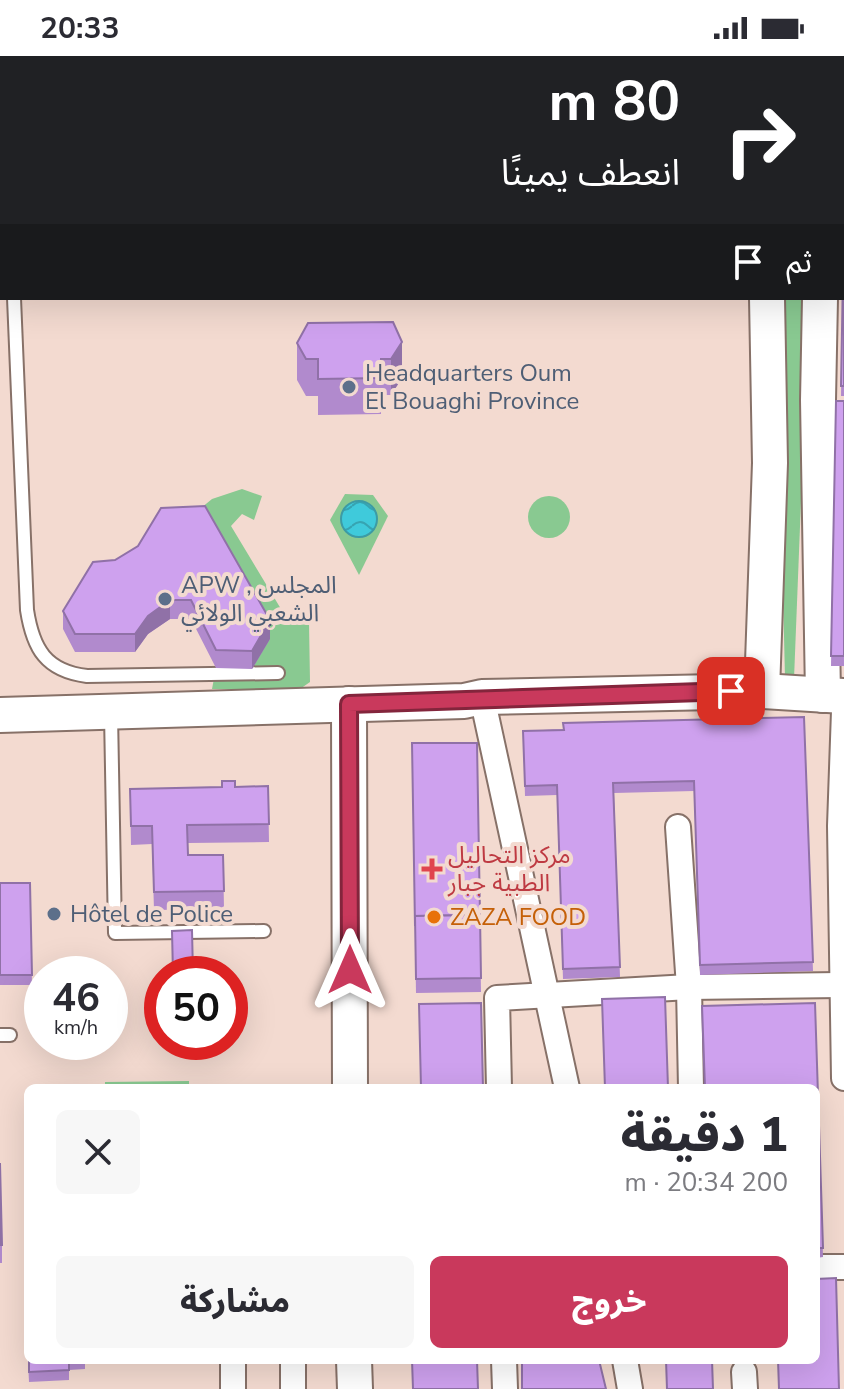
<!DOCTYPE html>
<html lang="ar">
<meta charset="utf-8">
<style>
:root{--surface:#fff;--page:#f7f7f7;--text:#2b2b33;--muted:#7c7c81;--accent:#c9395c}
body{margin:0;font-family:"Nunito Sans","Noto Sans Arabic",sans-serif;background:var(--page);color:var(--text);direction:rtl;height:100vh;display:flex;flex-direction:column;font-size:30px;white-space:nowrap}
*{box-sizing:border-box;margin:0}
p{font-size:26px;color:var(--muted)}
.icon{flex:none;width:44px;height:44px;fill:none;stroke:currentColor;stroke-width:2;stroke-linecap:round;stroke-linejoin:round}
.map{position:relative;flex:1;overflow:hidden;direction:ltr}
.drawer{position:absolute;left:24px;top:1028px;width:796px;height:280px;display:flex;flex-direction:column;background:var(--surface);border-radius:12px;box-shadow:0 8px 32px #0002;direction:rtl}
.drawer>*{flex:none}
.guide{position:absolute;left:0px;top:0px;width:844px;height:244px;box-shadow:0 8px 32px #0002;direction:rtl;background:#202124;color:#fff;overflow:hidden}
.speed{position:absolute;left:24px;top:900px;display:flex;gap:16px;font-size:40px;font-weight:700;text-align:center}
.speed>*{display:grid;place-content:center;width:104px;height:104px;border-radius:50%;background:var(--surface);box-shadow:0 8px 32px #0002;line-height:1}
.speed small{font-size:20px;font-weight:400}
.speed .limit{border:12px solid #d22;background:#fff;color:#111}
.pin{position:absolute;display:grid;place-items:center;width:68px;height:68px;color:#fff;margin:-34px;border-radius:16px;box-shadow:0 4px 12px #0006}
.me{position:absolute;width:88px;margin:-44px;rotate:0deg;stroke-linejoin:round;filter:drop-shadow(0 0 6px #0008)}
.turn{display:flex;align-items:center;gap:28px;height:168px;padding:0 32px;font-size:36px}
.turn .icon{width:104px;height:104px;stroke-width:2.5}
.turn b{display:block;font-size:56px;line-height:68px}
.then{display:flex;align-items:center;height:76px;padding:0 32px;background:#0003;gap:16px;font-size:30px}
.round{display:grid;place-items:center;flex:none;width:84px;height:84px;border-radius:12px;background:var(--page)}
.summary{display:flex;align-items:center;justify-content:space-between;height:136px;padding:0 32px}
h1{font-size:48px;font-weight:800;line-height:60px}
.action{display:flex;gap:16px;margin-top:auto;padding:16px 32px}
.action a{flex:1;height:92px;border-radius:12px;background:var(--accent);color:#fff;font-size:32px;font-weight:800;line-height:92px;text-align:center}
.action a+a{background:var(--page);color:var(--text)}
.status{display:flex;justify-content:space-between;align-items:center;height:56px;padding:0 40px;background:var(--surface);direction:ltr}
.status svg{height:22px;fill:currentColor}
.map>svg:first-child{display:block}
</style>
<div class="status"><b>20:33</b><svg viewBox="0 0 49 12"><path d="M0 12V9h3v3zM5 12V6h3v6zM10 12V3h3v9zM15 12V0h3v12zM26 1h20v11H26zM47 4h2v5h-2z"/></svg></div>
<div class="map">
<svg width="844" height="1333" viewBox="0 0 844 1333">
<defs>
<pattern id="water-waves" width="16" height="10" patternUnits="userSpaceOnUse" patternTransform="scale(2)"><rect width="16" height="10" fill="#3fcadb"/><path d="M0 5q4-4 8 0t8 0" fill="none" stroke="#36a4b2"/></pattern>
</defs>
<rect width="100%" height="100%" fill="#f3dad0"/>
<g fill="#89c991">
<polygon points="776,242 809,242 794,623 785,622"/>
<polygon points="242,433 262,440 254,464 242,458 231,470 281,553 309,566 310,626 300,633 212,633 216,612 252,613 195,457 212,443"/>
<polygon points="345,438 373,439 388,460 359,519 330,464"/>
<circle cx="549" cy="461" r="21"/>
<polygon points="189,1025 189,1032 105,1032 105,1026"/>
</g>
<circle fill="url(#water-waves)" stroke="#3c9ba5" stroke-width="2" cx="359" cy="463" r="18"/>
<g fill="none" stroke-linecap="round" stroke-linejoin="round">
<defs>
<g id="lane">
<polyline points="95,0 97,2"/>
<polyline points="150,0 163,2"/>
<polyline points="640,0 641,2"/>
<polyline points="128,2 134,0"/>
<polyline points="415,2 417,0"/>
<polyline points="0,195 2,195"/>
<path d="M 14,242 L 27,554 C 33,593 46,615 87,620 L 278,617"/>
<polyline points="111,658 115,877 264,875"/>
<polyline points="0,979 10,979"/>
</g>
<g id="street">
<polyline points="482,641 567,1032"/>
<polyline points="844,655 840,770 844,1022"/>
<polyline points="678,771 689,931 691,1032"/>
<polyline points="499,1032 497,942 689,931 840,929"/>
<polyline points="816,1211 844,1211"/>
<polyline points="233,1304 233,1333"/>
<polyline points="293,1304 293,1333"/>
<polyline points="504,1304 505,1333"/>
<polyline points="625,1304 630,1333"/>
<polyline points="744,1316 745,1333"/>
</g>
<g id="secondary">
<polyline points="763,0 763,2"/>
<polyline points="829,2 829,0"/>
<polyline points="820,242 818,344 823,639"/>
<polyline points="762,635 770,407 767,242"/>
<polyline points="349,648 350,1032"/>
<polyline points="0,659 464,645 482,641 762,635 844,640"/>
<polyline points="354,1304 355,1333"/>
</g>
</defs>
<use href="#lane" stroke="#877168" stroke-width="16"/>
<use href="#street" stroke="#877168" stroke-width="28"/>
<use href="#secondary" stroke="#877168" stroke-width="38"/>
<use href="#lane" stroke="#fff" stroke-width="12"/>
<use href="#street" stroke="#fff" stroke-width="24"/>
<use href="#secondary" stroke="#fff" stroke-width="34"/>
</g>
<g fill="#b18acd">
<polygon points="844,163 844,340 841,340"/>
<polygon points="393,266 402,322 391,339 381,339 381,358 318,359 318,340 306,340 297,324 297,287"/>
<polygon points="836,345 844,345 844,610 831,610"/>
<polygon points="115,504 270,583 252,613 216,612 191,563 170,563 148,578 135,596 75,596 63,573 63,555"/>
<polygon points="804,661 813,915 700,919 694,735 614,737 620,921 563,923 557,739 525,740 523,675"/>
<polygon points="412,687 477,687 481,936 416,937"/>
<polygon points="268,730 269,786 188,787 188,799 223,799 224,853 154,854 152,788 131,789 130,733"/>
<polygon points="0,827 30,827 32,929 0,929"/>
<polygon points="815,947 823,1201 816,1202 816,1032"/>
<polygon points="0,1107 2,1189 2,1207 0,1207"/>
<polygon points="28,1304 85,1304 85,1313 69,1314 69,1324 29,1326"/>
</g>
<g fill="#9071a7">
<polygon points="402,286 402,322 391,339 391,303"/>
<polygon points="170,544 170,563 148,578 135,596 135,578 148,560"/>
<polygon points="270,564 270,583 252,613 252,595"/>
</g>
<g fill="#cea1ee" stroke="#9071a7" stroke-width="2">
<polygon points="0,0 33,0 33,2 2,2 2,37 0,38"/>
<rect x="33" y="0" width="12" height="2"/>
<polygon points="530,0 618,0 619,2 531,2"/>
<polygon points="0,42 2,42 1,72 0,71"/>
<polygon points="844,163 844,330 841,330"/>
<polygon points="393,266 402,286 391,303 381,303 381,322 318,323 318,303 306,303 297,287 308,267"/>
<polygon points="836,345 844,345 844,600 831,600"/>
<polygon points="205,450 270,564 252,595 216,594 191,544 170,544 148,560 135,578 75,578 63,555 93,506 115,504 138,490 161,452"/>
<polygon points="804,661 813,906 700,909 694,725 613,727 620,911 563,913 557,729 525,730 523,675 564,674 563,667"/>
<polygon points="412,687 477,687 480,859 415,860 415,870"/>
<polygon points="222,725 235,725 235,731 268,730 269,768 187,769 188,799 223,799 224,835 154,836 152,770 131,770 130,733 222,731"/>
<polygon points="0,827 30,827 32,919 0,919"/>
<polygon points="480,859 481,922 416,923 415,860"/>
<polygon points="192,874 193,918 173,918 172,875"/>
<polygon points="665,941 668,1032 605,1032 602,943"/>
<polygon points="481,947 483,1032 421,1032 419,948"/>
<polygon points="815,947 823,1192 816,1192 816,1032 705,1032 702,950"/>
<polygon points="0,1107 2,1189 0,1189"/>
<polygon points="836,1222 839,1333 779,1333 778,1304 816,1304 816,1223"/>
<polygon points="26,1233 28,1233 28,1286"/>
<polygon points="29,1304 69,1304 69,1314 29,1316"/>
<polygon points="412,1304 477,1304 478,1333 413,1333"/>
<polygon points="522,1304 599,1304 606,1333 522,1333"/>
<polygon points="666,1304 712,1304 713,1333 667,1333"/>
</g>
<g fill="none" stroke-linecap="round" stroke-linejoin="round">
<defs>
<polyline id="route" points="350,914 349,648 731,635"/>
</defs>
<use href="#route" stroke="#83253c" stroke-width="20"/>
<use href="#route" stroke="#c9395c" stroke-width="14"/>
</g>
<g fill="#5c6f8a" stroke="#f3dad0" stroke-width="3">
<circle cx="349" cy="331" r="8"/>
<circle cx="165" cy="543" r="8"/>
<circle cx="54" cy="858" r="8"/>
</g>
<path fill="#e0444e" stroke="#f3dad0" stroke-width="3" d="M428 801h8v8h8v8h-8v8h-8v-8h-8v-8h8z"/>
<circle fill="#e8710a" stroke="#f3dad0" stroke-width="3" cx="434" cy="861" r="8"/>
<g text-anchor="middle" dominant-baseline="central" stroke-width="8" stroke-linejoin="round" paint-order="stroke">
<g font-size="24" fill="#4e5e75" stroke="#f3dad0" text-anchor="start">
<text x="365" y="317">Headquarters Oum<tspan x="365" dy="28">El Bouaghi Province</tspan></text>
<text x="181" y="529">APW , المجلس<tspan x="181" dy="28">الشعبي الولائي</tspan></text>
<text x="70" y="858">Hôtel de Police</text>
</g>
<g font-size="24" fill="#be3a42" stroke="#f3dad0" text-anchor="start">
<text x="448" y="799">مركز التحاليل<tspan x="448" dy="28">الطبية جبار</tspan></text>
</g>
<g font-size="24" fill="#c56008" stroke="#f3dad0" text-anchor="start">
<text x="450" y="861">ZAZA FOOD</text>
</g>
</g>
</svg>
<div class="speed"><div>46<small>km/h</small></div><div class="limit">50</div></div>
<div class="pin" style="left:731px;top:635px;background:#d93025"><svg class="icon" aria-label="arrive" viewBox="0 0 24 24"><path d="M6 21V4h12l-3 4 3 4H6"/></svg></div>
<svg class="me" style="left:350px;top:914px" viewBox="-20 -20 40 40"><path d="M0-17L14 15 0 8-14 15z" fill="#c9395c" stroke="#fff" stroke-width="4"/></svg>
<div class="guide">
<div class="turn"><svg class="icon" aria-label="right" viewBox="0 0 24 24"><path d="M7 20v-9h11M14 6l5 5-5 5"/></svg><div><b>80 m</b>انعطف يمينًا</div></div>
<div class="then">ثم<svg class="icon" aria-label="arrive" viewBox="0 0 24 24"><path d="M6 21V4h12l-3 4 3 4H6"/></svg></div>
</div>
<section class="drawer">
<div class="summary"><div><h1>1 دقيقة</h1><p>200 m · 20:34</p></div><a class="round"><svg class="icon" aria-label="close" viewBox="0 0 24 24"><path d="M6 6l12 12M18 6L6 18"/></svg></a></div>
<div class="action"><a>خروج</a><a>مشاركة</a></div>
</section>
</div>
